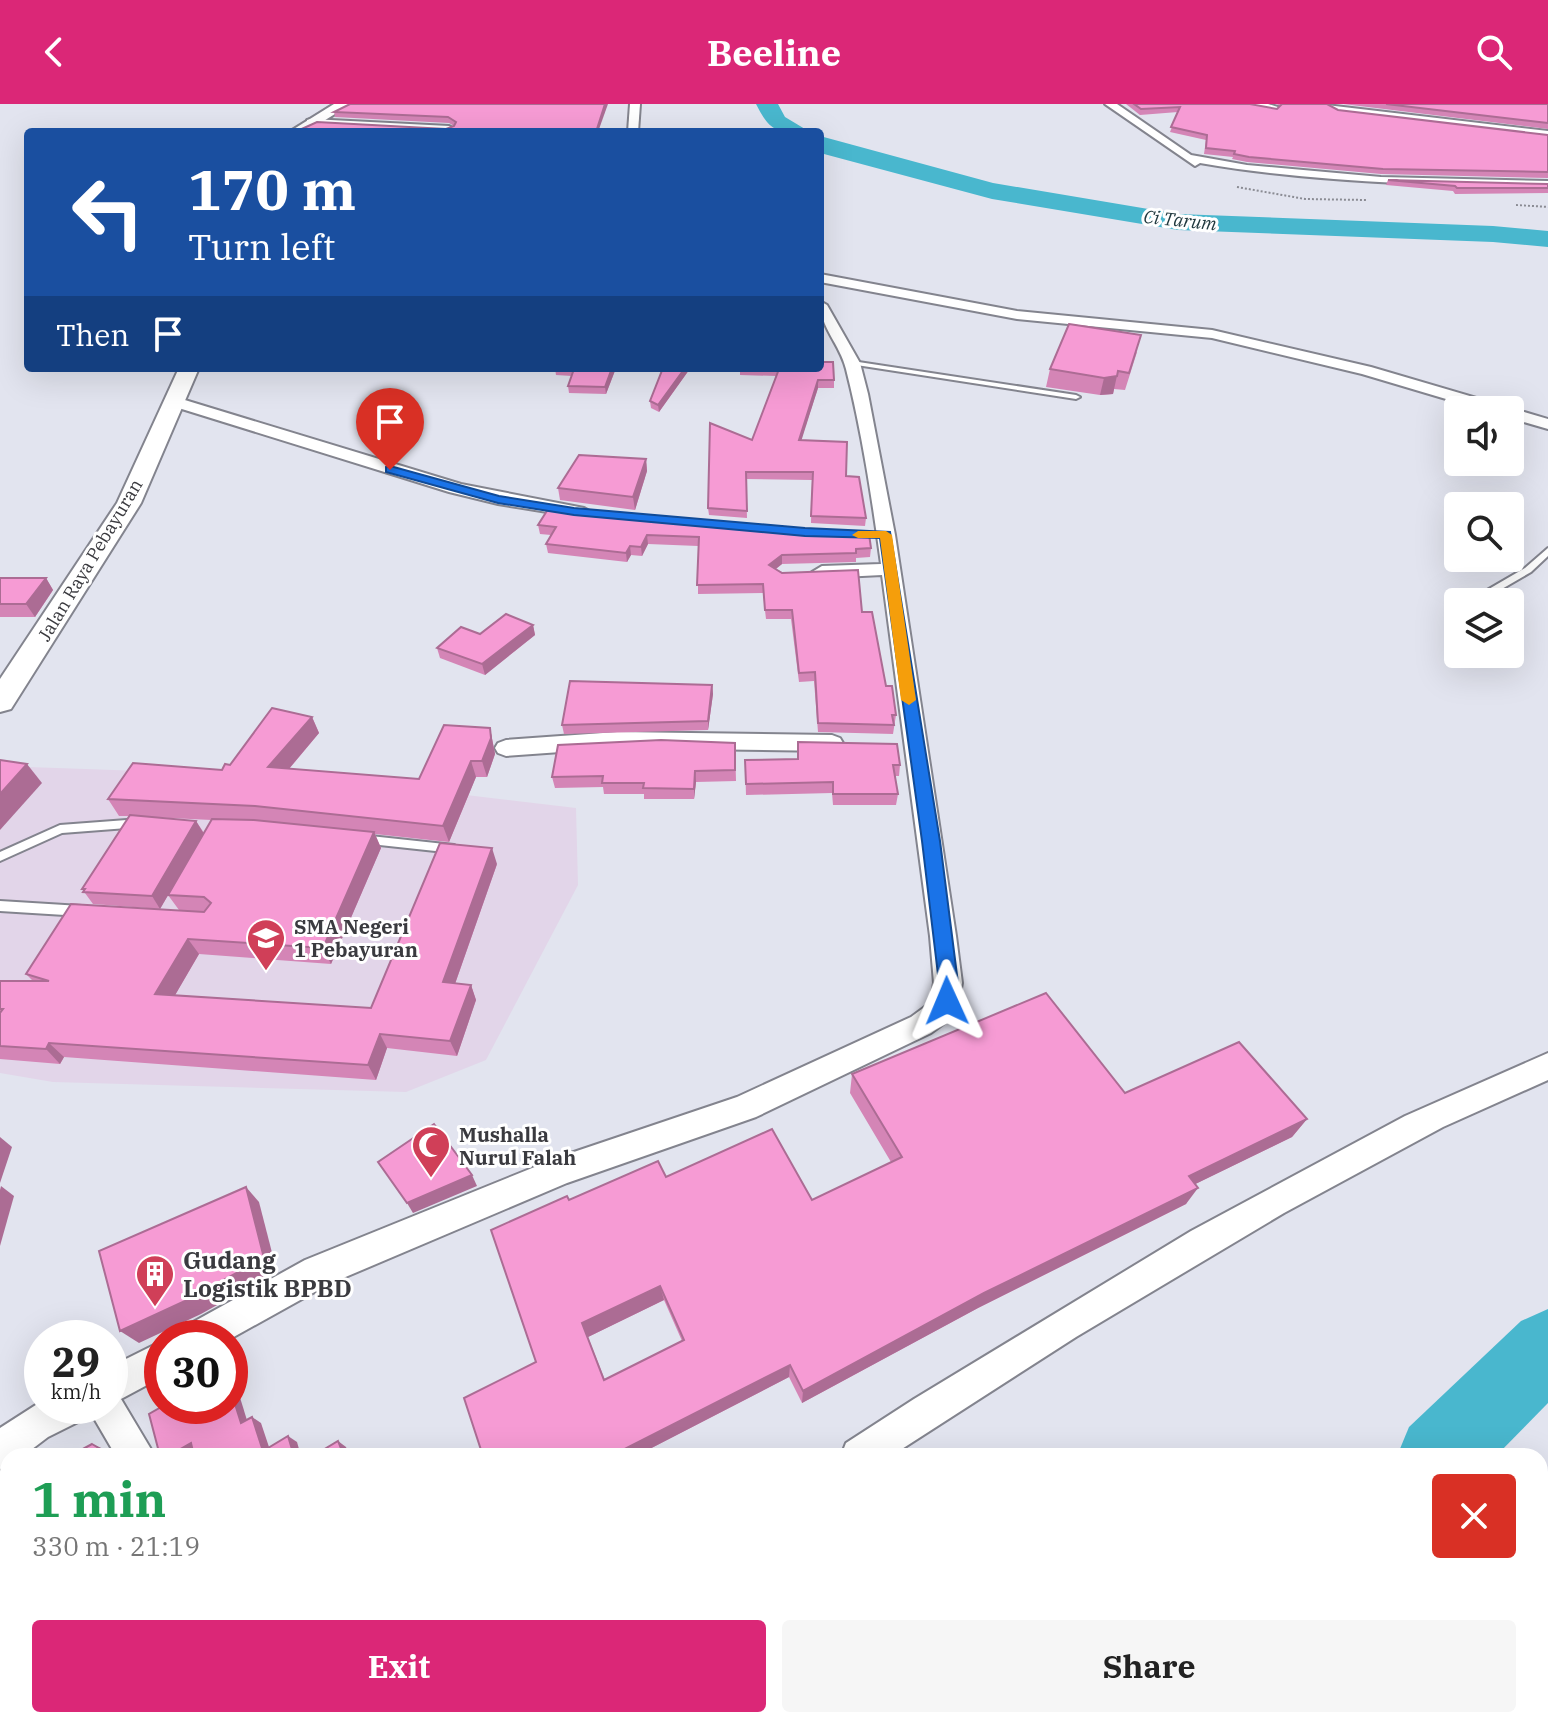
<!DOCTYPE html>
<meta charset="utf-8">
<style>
:root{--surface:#fff;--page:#f6f6f6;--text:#222;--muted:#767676;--accent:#db2777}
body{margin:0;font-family:"IBM Plex Serif",serif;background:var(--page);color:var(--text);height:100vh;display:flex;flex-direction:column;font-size:30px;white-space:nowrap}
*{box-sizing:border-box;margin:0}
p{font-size:26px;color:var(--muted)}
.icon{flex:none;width:44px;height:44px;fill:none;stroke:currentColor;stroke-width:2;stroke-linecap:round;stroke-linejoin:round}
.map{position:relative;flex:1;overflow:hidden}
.sheet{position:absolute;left:0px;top:1344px;width:1548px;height:280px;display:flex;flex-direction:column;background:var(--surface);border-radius:24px 24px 0 0;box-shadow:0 8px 32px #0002}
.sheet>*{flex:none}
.top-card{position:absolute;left:24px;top:24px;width:800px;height:244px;border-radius:8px;box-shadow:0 8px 32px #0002;background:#1a4fa0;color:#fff;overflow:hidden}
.tools{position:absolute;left:1444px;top:292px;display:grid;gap:16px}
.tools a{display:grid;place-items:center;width:80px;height:80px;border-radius:8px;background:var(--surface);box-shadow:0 8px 32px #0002;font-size:40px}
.speed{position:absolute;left:24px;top:1216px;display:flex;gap:16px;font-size:40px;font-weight:700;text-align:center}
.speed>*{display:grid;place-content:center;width:104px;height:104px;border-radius:50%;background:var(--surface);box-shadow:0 8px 32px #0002;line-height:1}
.speed small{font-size:20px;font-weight:400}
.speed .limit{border:12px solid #d22;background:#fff;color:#111}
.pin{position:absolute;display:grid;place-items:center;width:68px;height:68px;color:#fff;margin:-82px -34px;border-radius:50% 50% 50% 0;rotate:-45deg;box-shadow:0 0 8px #0007}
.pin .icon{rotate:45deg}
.me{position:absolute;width:88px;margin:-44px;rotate:359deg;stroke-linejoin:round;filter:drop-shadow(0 0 6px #0008)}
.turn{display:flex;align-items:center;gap:28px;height:168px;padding:0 32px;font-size:36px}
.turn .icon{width:104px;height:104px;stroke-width:2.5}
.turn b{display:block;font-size:56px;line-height:68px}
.then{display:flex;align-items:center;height:76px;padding:0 32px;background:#0003;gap:16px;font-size:30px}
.round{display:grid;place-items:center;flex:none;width:84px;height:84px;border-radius:8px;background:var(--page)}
.head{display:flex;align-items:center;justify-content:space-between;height:136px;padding:0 32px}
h1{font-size:48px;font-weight:700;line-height:60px;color:#1e9e55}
.action{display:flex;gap:16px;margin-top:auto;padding:16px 32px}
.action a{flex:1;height:92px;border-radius:8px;background:var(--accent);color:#fff;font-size:32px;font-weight:700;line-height:92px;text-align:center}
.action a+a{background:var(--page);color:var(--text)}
header{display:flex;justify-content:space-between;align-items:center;height:104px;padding:0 32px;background:var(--accent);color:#fff;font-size:36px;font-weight:700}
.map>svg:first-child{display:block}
</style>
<header><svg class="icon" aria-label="back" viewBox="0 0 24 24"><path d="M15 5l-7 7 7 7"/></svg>Beeline<svg class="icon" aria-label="search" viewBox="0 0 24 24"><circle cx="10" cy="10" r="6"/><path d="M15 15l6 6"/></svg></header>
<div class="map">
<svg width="1548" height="1624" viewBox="0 0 1548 1624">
<rect width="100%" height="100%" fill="#e2e4ef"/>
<polygon fill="#e2d5e9" points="0,662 315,673 576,704 578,781 486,956 406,988 53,978 0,969"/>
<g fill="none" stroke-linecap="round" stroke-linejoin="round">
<g fill="#49b7ce" fill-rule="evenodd">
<path d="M 756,0 L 778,0 L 785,13 L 810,28 C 778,28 771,30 756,0 Z"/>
<polygon points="820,32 993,79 1178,110 1493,122 1548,127 1548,143 1493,138 1178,126 992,95 824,50 820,48"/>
<polygon points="1548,1205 1548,1299 1496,1352 1397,1352 1409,1323 1521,1217"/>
<polygon points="1119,1616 1218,1616 1215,1624 1116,1624"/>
</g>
<defs>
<g id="service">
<polygon points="852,257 1076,291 1080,293 1076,295 850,260 850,258"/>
<polygon points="1548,444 1548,452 1531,468 1488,493 1482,493 1482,489 1525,464"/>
<polygon points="140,715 146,719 140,723 62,729 0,757 0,748 60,721"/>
<polygon points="361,731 454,741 460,745 454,749 361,739 355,735"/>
<polygon points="0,797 81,802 85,804 87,807 85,810 81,812 0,807"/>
</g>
<g id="minor">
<polygon points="630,0 640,0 638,28 628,28"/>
<path d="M 1105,0 L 1117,0 L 1191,51 L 1247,61 L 1381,73 L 1548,77 L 1548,83 C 1432,81 1315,79 1200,59 L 1195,62 Z"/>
<polygon points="1238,0 1268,0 1281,4 1276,7"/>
<polygon points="1318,0 1548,27 1548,33 1337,8"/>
<polygon points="311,15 449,22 454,25 447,28 307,20 307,16"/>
<polygon points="820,170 1017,207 1212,226 1371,263 1548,315 1548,325 1510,314 1510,306 1483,306 1362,270 1212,234 1017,215 820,178"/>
<path d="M 820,197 L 827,201 L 860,259 L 868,290 L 895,431 L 956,832 L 962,879 L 957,905 L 953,913 L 931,929 L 756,1013 L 567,1079 L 329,1180 L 230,1235 L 181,1234 L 186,1222 L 305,1156 L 562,1052 L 737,993 L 911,913 L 930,899 L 934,879 L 930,832 L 882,471 L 822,474 L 812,468 L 822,462 L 881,460 C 872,395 862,328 846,265 C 840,240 820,224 820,197 Z"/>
<polygon points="175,293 461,380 584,404 593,409 584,414 498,400 449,388 169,301 169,295"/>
<polygon points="617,628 832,631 840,634 843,639 840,644 832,647 617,644 506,652 498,649 495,644 498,639 506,636"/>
<polygon points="1548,949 1548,976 1443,1023 1284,1109 1076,1233 891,1352 841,1352 846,1339 914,1295 1191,1127 1405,1012"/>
<polygon points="162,1237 162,1273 121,1295 155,1352 116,1352 88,1304 84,1315 48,1333 23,1352 8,1352 8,1362 0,1365 0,1324 42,1297 42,1302 110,1302 110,1263"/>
<polygon points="402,1616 453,1616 450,1624 399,1624"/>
</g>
<g id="secondary">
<polygon points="334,0 351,0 306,28 289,28"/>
<polygon points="179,264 199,264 141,399 11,605 0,608 0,575 117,399"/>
</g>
</defs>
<use href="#service" stroke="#83848e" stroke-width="4"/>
<use href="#minor" stroke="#83848e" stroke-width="4"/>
<use href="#secondary" stroke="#83848e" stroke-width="4"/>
<g stroke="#8a8b93" stroke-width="2" stroke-dasharray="2 2" stroke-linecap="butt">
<polyline points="1237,83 1305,95 1366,96"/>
<polyline points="1516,101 1548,103"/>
</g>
<use href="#service" fill="#fff" fill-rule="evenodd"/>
<use href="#minor" fill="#fff" fill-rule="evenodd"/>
<use href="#secondary" fill="#fff" fill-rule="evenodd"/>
</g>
<g fill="#d485b6" fill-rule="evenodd">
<polygon points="608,0 446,25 454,22 449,19 335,13 334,8"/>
<polygon points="1126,0 1250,0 1277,5 1281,2 1276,0 1327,0 1338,6 1548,31 1548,74 1381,70 1247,58 1232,55 1233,53 1204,50 1206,36 1170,28 1178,8 1140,11"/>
<polygon points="1343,0 1548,0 1548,25"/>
<polygon points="1388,76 1548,80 1548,89 1455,90 1453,87 1386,81"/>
<polygon points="1137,248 1125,286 1114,285 1113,290 1100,291 1046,283 1050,265"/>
<polygon points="555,264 616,264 606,290 569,289 568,282 572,272 556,271"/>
<polygon points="663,264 820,264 834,276 834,284 818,284 801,336 846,372 866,414 865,422 811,419 812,376 746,375 747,414 709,411 708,404 752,336 777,272 740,271 740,266 689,266 659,308 651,304 650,297"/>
<polygon points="646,355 647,367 635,406 560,396 558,384"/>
<polygon points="614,411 871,444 870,453 856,454 856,458 782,460 776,465 862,508 896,611 893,630 818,628 814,577 799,578 791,515 766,515 763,489 698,490 698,442 648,440 642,452 631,451 627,458 548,449 546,440 551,431 540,430 538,421"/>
<polygon points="0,474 46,474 53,486 35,513 0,513"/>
<polygon points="533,521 535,531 485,571 440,554 437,544 480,530"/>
<polygon points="712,581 713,590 708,626 564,630 562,621"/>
<path d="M 312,613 L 319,629 L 289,665 L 419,675 L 490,624 L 495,650 L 487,673 L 476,673 L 449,738 L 375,730 L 381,744 L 331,860 L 199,850 L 175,891 L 371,904 L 497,760 L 455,880 L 471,881 L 476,896 L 457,952 L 387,944 L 376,976 L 64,953 L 60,960 L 0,955 L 0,877 L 33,877 L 26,870 L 179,806 L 168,791 L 160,805 L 93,800 L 82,785 L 130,712 L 119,712 L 108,695 L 222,666 ZM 148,713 L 212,716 L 204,729 L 196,717 Z"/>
<polygon points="735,639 736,677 696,678 694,695 644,695 644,690 604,690 603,683 555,684 552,673"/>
<polygon points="745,656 900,661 899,672 895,672 898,690 896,701 833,701 832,689 746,691"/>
<path d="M 852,970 L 1125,989 L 1307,1015 L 1292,1033 L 1195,1080 L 1186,1100 L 978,1204 L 802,1299 L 789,1273 L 636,1352 L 483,1352 L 536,1258 L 569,1096 L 666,1073 L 812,1096 L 891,1058 L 850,989 ZM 664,1196 L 682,1237 L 605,1276 L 588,1233 Z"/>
</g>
<g fill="#ac6c94">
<polygon points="605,0 608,0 598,28 596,28"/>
<polygon points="612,264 616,264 606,290 605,283"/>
<polygon points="685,264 689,264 689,266 659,308 658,301"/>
<polygon points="1118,267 1113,290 1100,291 1104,274"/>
<polygon points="818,276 818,284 799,344 799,336"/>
<polygon points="646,355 647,367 635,406 633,393"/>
<polygon points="647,431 648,440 642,452 641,443"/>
<polygon points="630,442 631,451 627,458 626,449"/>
<polygon points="782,451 782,460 769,470 769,461"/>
<polygon points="46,474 53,486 35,513 26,500"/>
<polygon points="533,521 535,531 485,571 482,560"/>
<polygon points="712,581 713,590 708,626 708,617"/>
<polygon points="312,613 319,629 277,679 268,663"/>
<polygon points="490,624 495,650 487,673 482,657"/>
<polygon points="471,657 476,673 449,738 443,722"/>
<polygon points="27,660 42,679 0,726 0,690"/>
<polygon points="695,667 696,678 694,695 694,685"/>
<polygon points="196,717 204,730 160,805 152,792"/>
<polygon points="374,728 381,744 331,860 323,844"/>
<polygon points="492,744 497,760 450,894 443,878"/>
<polygon points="188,835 199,850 167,905 155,890"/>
<polygon points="471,881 476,896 457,952 450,937"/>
<polygon points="380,930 387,944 376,976 368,961"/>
<polygon points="49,939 64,953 60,960 46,945"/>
<polygon points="1307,1015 1292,1033 1177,1089 1189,1072"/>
<polygon points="0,1033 12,1043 0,1079"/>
<polygon points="472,1071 477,1082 413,1109 407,1099"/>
<polygon points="1,1082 14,1092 0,1142 0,1086"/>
<polygon points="246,1083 259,1098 277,1168 201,1210 139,1239 120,1227"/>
<polygon points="1198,1084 1186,1100 978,1204 802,1299 803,1287 984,1189"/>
<polygon points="660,1182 664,1196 588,1233 582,1219"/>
<polygon points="790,1261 789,1273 636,1352 611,1352"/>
<polygon points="230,1271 234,1274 250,1326 241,1319 230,1284"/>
<polygon points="252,1313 261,1319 272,1352 263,1347"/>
<polygon points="288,1332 297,1338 301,1352 294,1352"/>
<polygon points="338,1337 346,1343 350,1352 344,1352"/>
<polygon points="191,1339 201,1345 189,1352 168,1352"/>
<polygon points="92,1340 106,1346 115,1352 108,1352"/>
<polygon points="8,1526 8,1539 0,1544 0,1531"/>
</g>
<g fill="#f69bd4" stroke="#ac6c94" stroke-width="2" fill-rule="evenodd">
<polygon points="350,0 605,0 596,28 295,28 317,18 446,25 454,22 456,18 448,13 334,8"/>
<polygon points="1134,0 1250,0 1277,5 1282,0 1327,0 1338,6 1548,31 1548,68 1383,65 1249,53 1234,50 1235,47 1206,44 1207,31 1171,23 1180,3 1141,5"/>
<polygon points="1386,0 1548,0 1548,19"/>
<polygon points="1388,76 1548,80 1548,84 1457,84 1455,82"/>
<polygon points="1069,220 1141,231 1129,269 1118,267 1117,272 1104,274 1050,265"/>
<polygon points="820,258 833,258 834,276 818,276 799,336 847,338 846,372 859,373 866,414 811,412 813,368 746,368 747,407 708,404 710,319 752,336 779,265 740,264 820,264"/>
<polygon points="555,264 612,264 605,283 568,282 574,265"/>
<polygon points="663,264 685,264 658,301 650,297"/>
<polygon points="579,351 646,355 633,393 558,384"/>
<polygon points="550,402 614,411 805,428 869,430 871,444 856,445 856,449 782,451 769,461 782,469 858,466 862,508 872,508 886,582 892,582 896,611 892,611 894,621 818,619 815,568 799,569 792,506 765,506 763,480 697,481 699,433 647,431 641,443 630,442 626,449 546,440 556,423 538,421"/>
<polygon points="0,474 46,474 26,500 0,500"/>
<polygon points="506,510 533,521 482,560 437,544 461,523 480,530"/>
<polygon points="570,577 712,581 708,617 562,621"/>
<polygon points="272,604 312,613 268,663 419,675 444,621 490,624 491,634 482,657 471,657 443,722 255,702 108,695 133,659 222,666 225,660 230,661"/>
<polygon points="661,636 735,639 735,666 695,667 694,685 643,684 644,679 602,679 603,672 552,673 558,641"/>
<polygon points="798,638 897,640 900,661 893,661 898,690 833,690 833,678 746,680 745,656 798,655"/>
<polygon points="0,656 27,660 0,690"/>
<polygon points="130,711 196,717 152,792 83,788 85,785 82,785"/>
<polygon points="212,715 254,716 374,728 323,844 188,835 155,890 371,904 440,739 492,744 443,878 471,881 450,937 380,930 368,961 49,939 46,945 0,942 0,909 3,905 0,905 0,877 49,877 26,870 71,800 204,808 211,799 204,793 168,791"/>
<path d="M 1046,889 L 1125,989 L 1239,938 L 1307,1015 L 1189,1072 L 1198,1084 L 984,1189 L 803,1287 L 790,1261 L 611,1352 L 483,1352 L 464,1294 L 536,1258 L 491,1126 L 567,1092 L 569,1096 L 658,1057 L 666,1073 L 772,1025 L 812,1096 L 902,1053 L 852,970 ZM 660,1182 L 684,1236 L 604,1276 L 582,1219 Z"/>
<polygon points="434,1020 472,1071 407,1099 378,1058"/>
<polygon points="246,1083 264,1154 185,1197 120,1227 99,1147"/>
<polygon points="230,1284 241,1319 252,1313 263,1347 288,1332 294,1352 194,1352 191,1339 168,1352 160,1352 149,1310 163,1302 230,1302"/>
<polygon points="338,1337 344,1352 313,1352"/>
<polygon points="92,1340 107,1349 108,1352 70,1352"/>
<polygon points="8,1462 8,1526 0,1531 0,1466"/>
</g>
<polygon fill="#1a73e8" stroke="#114b97" stroke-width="2" points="390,362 499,392 574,404 805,424 890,428 940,737 958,879 953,902 940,902 937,897 939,879 922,737 880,434 805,432 574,411 498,399 386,368 386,363"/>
<polygon fill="#f59e0b" points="886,427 892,431 916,596 909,601 901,596 880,434 858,434 852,431 858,427"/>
<defs>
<symbol id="school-pin" viewBox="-11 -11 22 30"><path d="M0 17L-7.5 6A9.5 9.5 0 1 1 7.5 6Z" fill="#d03f58" stroke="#fff"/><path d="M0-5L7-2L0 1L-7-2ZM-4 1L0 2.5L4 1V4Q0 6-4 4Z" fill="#fff"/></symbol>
<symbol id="mosque-pin" viewBox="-11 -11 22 30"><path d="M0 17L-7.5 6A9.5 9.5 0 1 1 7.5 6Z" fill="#d03f58" stroke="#fff"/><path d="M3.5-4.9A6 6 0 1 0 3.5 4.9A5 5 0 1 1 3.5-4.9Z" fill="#fff"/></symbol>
<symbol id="building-pin" viewBox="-11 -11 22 30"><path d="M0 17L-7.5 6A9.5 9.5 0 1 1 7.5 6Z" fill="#d03f58" stroke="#fff"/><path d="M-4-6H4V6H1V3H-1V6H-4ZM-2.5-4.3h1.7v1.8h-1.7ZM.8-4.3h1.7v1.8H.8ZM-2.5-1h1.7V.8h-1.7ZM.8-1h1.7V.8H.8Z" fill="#fff"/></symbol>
</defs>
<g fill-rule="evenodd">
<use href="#school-pin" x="244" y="812" width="44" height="60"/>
<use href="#mosque-pin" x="409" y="1019" width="44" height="60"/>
<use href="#building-pin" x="133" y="1148" width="44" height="60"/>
</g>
<g text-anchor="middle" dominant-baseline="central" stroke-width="6" stroke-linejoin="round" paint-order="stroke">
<g font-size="18" font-style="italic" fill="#21393f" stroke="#fff">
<text transform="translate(1180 116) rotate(6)">Ci Tarum</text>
</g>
<g font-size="18" fill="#3a3a3f" stroke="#fff">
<text transform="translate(90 456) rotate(-59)">Jalan Raya Pebayuran</text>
</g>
<g font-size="20" font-weight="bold" fill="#3a3a3f" stroke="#fff" text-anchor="start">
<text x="294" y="822">SMA Negeri<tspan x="294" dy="23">1 Pebayuran</tspan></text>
<text x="459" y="1030">Mushalla<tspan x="459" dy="23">Nurul Falah</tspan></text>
</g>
<g font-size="24" font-weight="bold" fill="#3a3a3f" stroke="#fff" text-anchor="start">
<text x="183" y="1156">Gudang<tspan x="183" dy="28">Logistik BPBD</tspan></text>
</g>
</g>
</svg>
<div class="tools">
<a><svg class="icon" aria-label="sound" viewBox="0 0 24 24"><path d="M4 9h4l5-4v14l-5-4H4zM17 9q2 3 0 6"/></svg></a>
<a><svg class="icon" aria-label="search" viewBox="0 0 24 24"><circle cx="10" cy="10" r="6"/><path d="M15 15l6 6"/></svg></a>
<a><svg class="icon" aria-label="layers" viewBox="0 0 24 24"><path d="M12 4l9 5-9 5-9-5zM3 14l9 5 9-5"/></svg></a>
</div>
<div class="speed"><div>29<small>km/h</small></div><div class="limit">30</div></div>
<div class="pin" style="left:390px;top:366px;background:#d93025"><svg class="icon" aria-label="arrive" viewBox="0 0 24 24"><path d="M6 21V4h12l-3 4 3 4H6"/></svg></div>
<svg class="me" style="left:947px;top:897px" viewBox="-20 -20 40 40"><path d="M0-17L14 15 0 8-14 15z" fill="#1a73e8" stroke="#fff" stroke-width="4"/></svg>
<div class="top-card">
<div class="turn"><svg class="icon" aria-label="left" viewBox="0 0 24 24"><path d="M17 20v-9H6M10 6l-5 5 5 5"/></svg><div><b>170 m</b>Turn left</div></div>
<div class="then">Then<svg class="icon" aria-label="arrive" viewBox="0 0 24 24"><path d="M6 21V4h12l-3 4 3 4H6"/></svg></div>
</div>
<section class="sheet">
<div class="head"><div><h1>1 min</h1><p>330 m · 21:19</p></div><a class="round" style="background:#d93025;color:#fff"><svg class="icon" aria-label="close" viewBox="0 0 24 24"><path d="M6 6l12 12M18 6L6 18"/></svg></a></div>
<div class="action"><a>Exit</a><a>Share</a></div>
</section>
</div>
